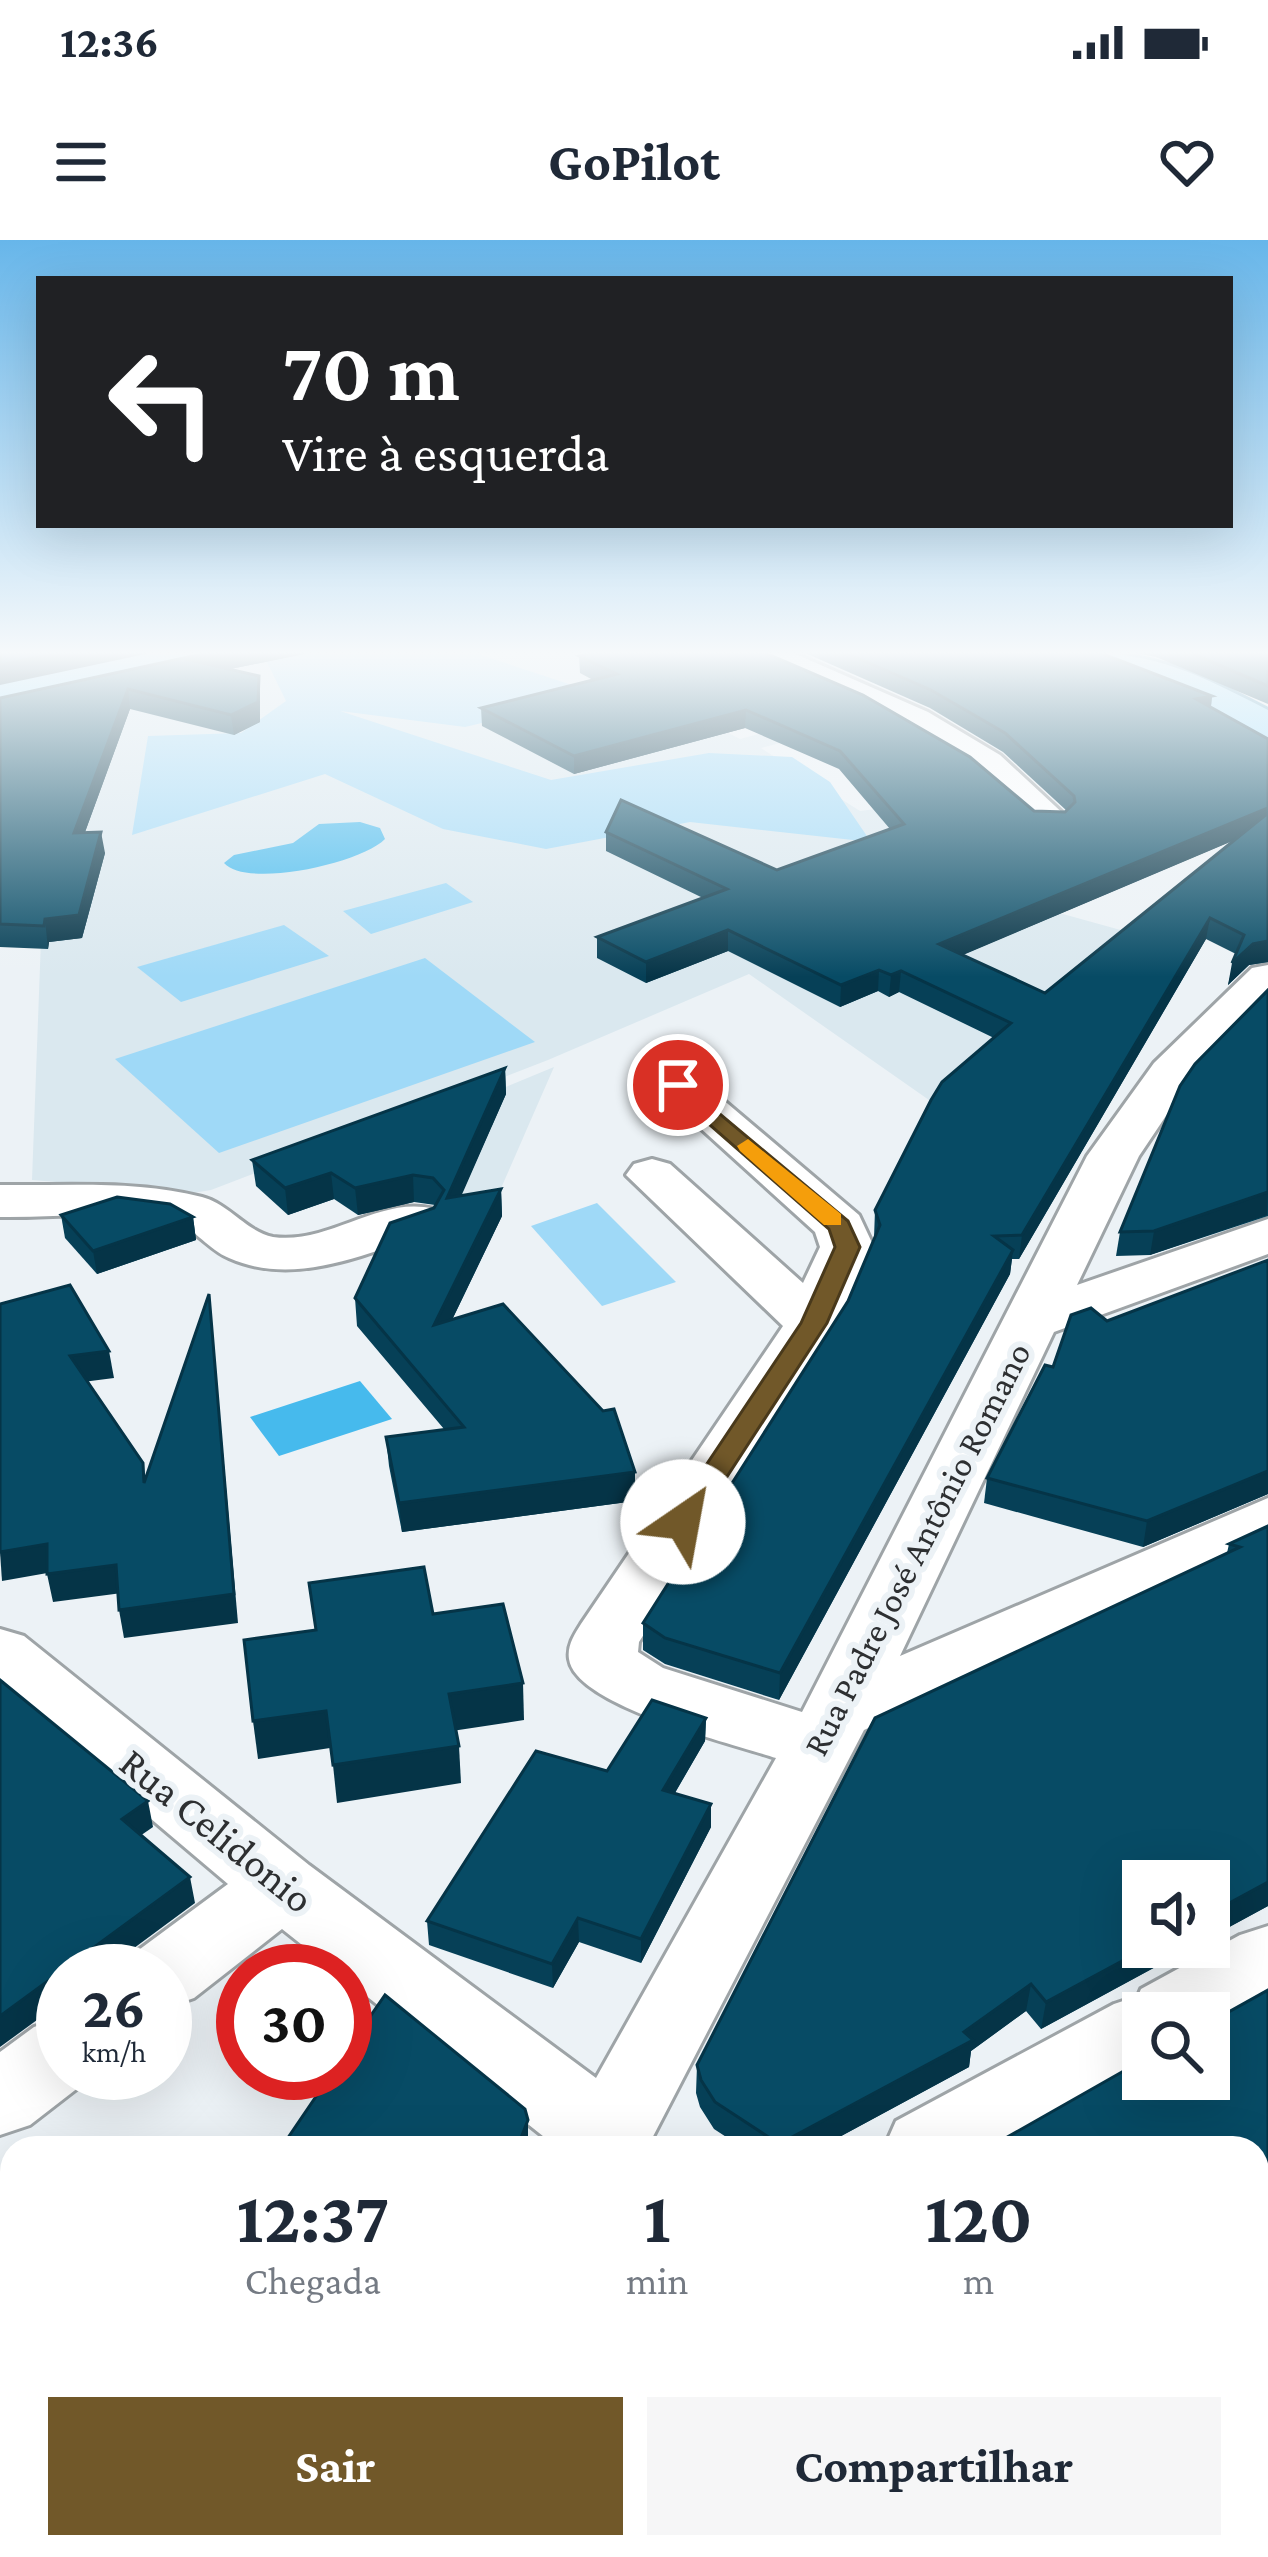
<!DOCTYPE html>
<html lang="pt">
<meta charset="utf-8">
<style>
:root{--surface:#fff;--page:#f6f6f7;--text:#1f2937;--muted:#747a83;--accent:#715829}
body{margin:0;font-family:"Crimson Pro",serif;background:var(--page);color:var(--text);height:100vh;display:flex;flex-direction:column;font-size:45px;white-space:nowrap}
*{box-sizing:border-box;margin:0}
p{font-size:39px;color:var(--muted)}
.icon{flex:none;width:66px;height:66px;fill:none;stroke:currentColor;stroke-width:2;stroke-linecap:round;stroke-linejoin:round}
.map{position:relative;flex:1;overflow:hidden}
.panel{position:absolute;left:0px;top:1896px;width:1269px;height:423px;display:flex;flex-direction:column;background:var(--surface);border-radius:36px 36px 0 0;box-shadow:0 12px 48px #0002}
.panel>*{flex:none}
.banner{position:absolute;left:36px;top:36px;width:1197px;height:252px;border-radius:0px;box-shadow:0 12px 48px #0002;background:#202124;color:#fff;overflow:hidden}
.fabs{position:absolute;left:1122px;top:1620px;display:grid;gap:24px}
.fabs a{display:grid;place-items:center;width:108px;height:108px;border-radius:0px;background:var(--surface);box-shadow:0 12px 48px #0002;font-size:60px}
.speed{position:absolute;left:36px;top:1704px;display:flex;gap:24px;font-size:60px;font-weight:700;text-align:center}
.speed>*{display:grid;place-content:center;width:156px;height:156px;border-radius:50%;background:var(--surface);box-shadow:0 12px 48px #0002;line-height:1}
.speed small{font-size:30px;font-weight:400}
.speed .limit{border:18px solid #d22;background:#fff;color:#111}
.pin{position:absolute;display:grid;place-items:center;width:102px;height:102px;color:#fff;margin:-51px;border:6px solid #fff;border-radius:50%;box-shadow:0 3px 12px #0007}
.me{position:absolute;width:132px;margin:-66px;rotate:33deg;stroke-linejoin:round;filter:drop-shadow(0 0 9px #0008)}
.turn{display:flex;align-items:center;gap:42px;height:252px;padding:0 48px;font-size:54px}
.turn .icon{width:156px;height:156px;stroke-width:2.5}
.turn b{display:block;font-size:84px;line-height:102px}
.eta{display:flex;justify-content:space-evenly;align-items:center;height:204px;text-align:center}
.eta b{font-size:72px;font-weight:700;line-height:84px}
.button{display:flex;gap:24px;margin-top:auto;padding:24px 48px}
.button a{flex:1;height:138px;border-radius:0px;background:var(--accent);color:#fff;font-size:48px;font-weight:700;line-height:138px;text-align:center}
.button a+a{background:var(--page);color:var(--text)}
.status{display:flex;justify-content:space-between;align-items:center;height:84px;padding:0 60px;background:var(--surface);direction:ltr}
.status svg{height:33px;fill:currentColor}
header{display:flex;justify-content:space-between;align-items:center;height:156px;padding:0 48px;background:var(--surface);font-size:54px;font-weight:700}
.map>svg:first-child{display:block}
</style>
<div class="status"><b>12:36</b><svg viewBox="0 0 49 12"><path d="M0 12V9h3v3zM5 12V6h3v6zM10 12V3h3v9zM15 12V0h3v12zM26 1h20v11H26zM47 4h2v5h-2z"/></svg></div>
<header><svg class="icon" aria-label="menu" viewBox="0 0 24 24"><path d="M4 6h16M4 12h16M4 18h16"/></svg>GoPilot<svg class="icon" aria-label="heart" viewBox="0 0 24 24"><path d="M12 20l-8-8c-3-5 5-10 8-4 3-6 11-1 8 4z"/></svg></header>
<div class="map">
<svg width="1268" height="2317" viewBox="0 0 1268 2317">
<rect width="100%" height="100%" fill="#ecf2f6"/>
<g fill="#dae8ef">
<polygon points="270,412 571,412 740,499 845,471 867,480 761,508 860,571 987,555 912,632 1135,694 929,860 749,734 548,820 211,950 193,953 32,940 41,700 136,443"/>
<polygon points="554,827 485,985 438,992 479,858"/>
</g>
<g fill="#9fd9f7">
<polygon points="314,412 472,412 581,448 574,461 465,487 340,471 551,540 709,513 792,517 830,542 871,602 690,582 546,609 443,589 325,534 132,595 148,496 241,493 286,461 266,420"/>
<polygon points="446,643 473,662 371,694 343,671"/>
<polygon points="284,685 329,716 181,762 137,727"/>
<polygon points="425,718 535,802 219,913 115,819"/>
<polygon points="597,963 676,1042 602,1066 531,986"/>
</g>
<g fill="#46baed">
<path d="M 360,582 L 380,588 L 385,599 C 362,623 247,649 224,623 L 234,615 L 293,603 L 319,584 Z"/>
<polygon points="360,1141 392,1179 279,1216 250,1177"/>
</g>
<g fill="none" stroke-linecap="round" stroke-linejoin="round">
<defs>
<g id="minor">
<path d="M 744,412 L 791,412 L 928,472 L 1000,515 L 1069,579 L 1063,587 L 1035,587 C 954,505 854,462 748,419 Z"/>
<path d="M 1268,725 L 1268,763 L 1188,843 L 1139,916 L 1077,1045 L 1268,979 L 1268,1014 L 1054,1092 L 900,1416 L 1268,1258 L 1268,1304 L 864,1490 L 647,1908 L 558,1908 L 345,1739 L 345,1731 L 335,1731 L 282,1689 L 194,1758 L 165,1768 L 165,1731 L 127,1731 L 136,1712 L 228,1644 L 0,1451 L 0,1389 L 24,1396 L 309,1625 L 596,1838 L 776,1518 C 734,1504 575,1466 569,1419 C 567,1406 574,1395 581,1384 L 783,1086 L 626,935 L 634,924 L 652,919 L 670,924 L 803,1043 L 820,1007 L 815,992 L 654,846 L 661,836 L 678,831 L 695,836 L 859,975 L 874,1007 L 842,1083 L 639,1402 L 638,1412 L 663,1428 L 802,1472 L 1087,916 L 1154,823 L 1252,728 Z"/>
<path d="M 0,945 C 67,946 137,940 202,957 C 229,964 247,992 273,997 C 329,1005 380,955 434,969 L 442,980 L 434,991 C 370,1012 296,1048 229,1018 C 209,1010 196,989 175,983 C 121,968 56,978 0,977 Z"/>
<polygon points="1268,1686 1268,1757 1209,1791 1209,1773 1143,1773 1143,1829 1004,1908 884,1908 896,1881 1114,1764 1138,1756 1141,1749 1240,1695"/>
<polygon points="63,1777 63,1833 94,1833 92,1837 30,1885 0,1895 0,1812 34,1787"/>
<polygon points="340,2307 444,2307 439,2317 336,2317"/>
</g>
<g id="major">
<polygon points="119,412 191,412 186,420 0,460 0,438"/>
<path d="M 1078,412 C 1156,412 1200,435 1268,470 L 1268,498 L 1185,457 L 1083,420 Z"/>
</g>
</defs>
<use href="#minor" stroke="#9ea4a7" stroke-width="6"/>
<use href="#major" stroke="#4592b6" stroke-width="6"/>
<use href="#minor" fill="#fff" fill-rule="evenodd"/>
<use href="#major" fill="#97defe" fill-rule="evenodd"/>
</g>
<g fill="#064057" fill-rule="evenodd">
<polygon points="211,412 314,412 230,429 259,436 260,456 260,482 234,495 130,469 85,592 105,613 82,698 49,702 48,709 0,707 0,458"/>
<path d="M 589,412 L 763,412 L 1034,571 L 1067,571 L 1003,512 L 930,468 L 803,412 L 1098,412 L 1212,456 L 1211,467 L 1268,499 L 1268,722 L 1249,725 L 1228,745 L 1236,714 L 1206,699 L 1019,1019 L 1012,1019 L 1010,1034 L 779,1460 L 665,1424 L 643,1410 L 643,1383 L 848,1061 L 874,998 L 875,970 L 994,798 L 899,752 L 889,757 L 878,751 L 840,767 L 728,711 L 646,743 L 597,718 L 597,697 L 703,658 L 606,611 L 606,592 L 777,630 L 890,589 L 839,529 L 745,488 L 574,534 L 482,486 L 481,468 L 593,440 L 580,433 L 579,416 L 590,413 ZM 1234,600 L 1045,753 L 962,715 Z"/>
<polygon points="1129,412 1268,412 1268,464 1156,417"/>
<polygon points="1268,750 1268,976 1150,1015 1116,1016 1120,992"/>
<polygon points="505,828 506,854 461,955 501,949 502,976 452,1080 635,1261 402,1292 389,1226 386,1197 444,1189 357,1086 355,1058 435,965 414,962 358,975 334,959 288,975 256,946 252,920"/>
<polygon points="61,975 193,977 196,1000 97,1034 65,998"/>
<polygon points="1268,1020 1268,1254 1143,1307 984,1263 987,1238 1053,1127 1107,1081"/>
<polygon points="1268,1286 1268,1666 1041,1789 1026,1771 971,1811 969,1827 819,1908 743,1908 714,1889 700,1867 696,1853 697,1825 1227,1313 1229,1304"/>
<polygon points="706,1478 705,1501 675,1553 711,1587 641,1723 579,1702 553,1748 429,1705 427,1681 607,1531"/>
<polygon points="0,2161 12,2169 12,2284 0,2271"/>
</g>
<g fill="#053447">
<polygon points="63,412 155,412 0,445 0,425"/>
<polygon points="217,412 314,412 187,438 185,419"/>
<polygon points="259,436 260,482 234,495 231,475"/>
<polygon points="128,449 130,469 77,614 74,593"/>
<polygon points="1212,456 1210,474 1196,459"/>
<polygon points="746,470 745,488 574,534 574,516"/>
<polygon points="1268,568 1268,586 937,726 939,704"/>
<polygon points="101,592 105,613 82,698 49,702 48,709 45,679"/>
<polygon points="1210,678 1206,699 1019,1019 1022,995"/>
<polygon points="728,690 728,711 646,743 646,722"/>
<polygon points="1268,701 1268,722 1249,725 1228,745 1232,723 1253,704"/>
<polygon points="879,730 878,751 840,767 841,745"/>
<polygon points="901,731 899,752 889,757 891,735"/>
<polygon points="505,828 506,854 449,984 447,958"/>
<polygon points="331,933 334,959 288,975 285,948"/>
<polygon points="413,935 414,962 358,975 355,948"/>
<polygon points="501,949 502,976 436,1113 434,1085"/>
<polygon points="1268,952 1267,975 1150,1015 1154,991"/>
<polygon points="193,977 196,1000 97,1034 93,1011"/>
<polygon points="1013,1010 1010,1034 779,1460 780,1433"/>
<polygon points="209,1054 238,1383 124,1398 119,1370"/>
<polygon points="109,1111 114,1138 75,1143 70,1116"/>
<polygon points="1268,1231 1268,1254 1143,1307 1147,1281"/>
<polygon points="635,1232 635,1261 402,1292 399,1263"/>
<polygon points="47,1304 53,1332 2,1341 0,1312"/>
<polygon points="116,1325 122,1353 53,1362 47,1334"/>
<polygon points="523,1443 524,1480 452,1491 449,1454"/>
<polygon points="326,1471 330,1508 258,1519 253,1481"/>
<polygon points="706,1478 705,1501 663,1573 663,1550"/>
<polygon points="459,1506 461,1543 337,1563 333,1525"/>
<polygon points="148,1561 153,1587 127,1605 122,1579"/>
<polygon points="711,1564 711,1587 641,1723 641,1699"/>
<polygon points="190,1637 195,1663 103,1731 63,1731 63,1761 0,1807 0,1776"/>
<polygon points="1268,1642 1268,1666 1209,1698 1209,1674"/>
<polygon points="578,1678 579,1702 553,1748 552,1724"/>
<polygon points="1148,1707 1192,1707 1041,1789 1046,1762"/>
<polygon points="1031,1744 1026,1771 971,1811 969,1827 819,1908 779,1908 779,1904 964,1792"/>
<polygon points="528,1880 528,1908 517,1908"/>
<polygon points="245,2307 264,2307 259,2317 244,2309"/>
</g>
<g fill="#074b65" stroke="#053447" stroke-width="3">
<polygon points="0,412 63,412 0,425"/>
<polygon points="211,412 217,412 185,419 259,436 258,462 231,475 128,449 74,593 101,592 79,675 45,679 44,686 0,684 0,458"/>
<polygon points="594,412 763,412 863,455 970,517 1034,571 1065,572 1075,562 1074,556 1005,493 931,450 844,412 1098,412 1212,456 1196,459 1268,499 1268,568 939,704 1045,753 1268,573 1268,701 1253,704 1232,723 1244,695 1210,678 1022,995 994,996 1013,1010 780,1433 665,1398 643,1383 848,1061 880,985 875,970 931,860 942,842 1011,783 901,731 891,735 879,730 841,745 728,690 646,722 597,697 727,649 606,592 621,560 777,630 904,584 840,511 746,470 574,516 481,468 617,434 579,416"/>
<polygon points="1189,412 1268,412 1268,446"/>
<polygon points="1268,750 1268,952 1154,991 1120,992 1180,846 1195,824"/>
<polygon points="505,828 447,958 501,949 434,1085 503,1064 603,1171 614,1169 635,1232 399,1263 386,1197 464,1187 355,1058 390,983 434,968 444,950 433,938 413,935 355,948 331,933 285,948 252,920"/>
<polygon points="117,957 170,964 193,977 93,1011 61,975"/>
<polygon points="1268,1020 1268,1231 1147,1281 987,1238 1045,1125 1053,1127 1071,1075 1091,1068 1107,1081"/>
<polygon points="70,1045 109,1111 70,1116 143,1223 144,1243 209,1054 234,1354 119,1370 116,1325 47,1334 47,1304 0,1312 0,1064"/>
<polygon points="1268,1286 1268,1642 1209,1674 1209,1641 1143,1641 1143,1707 1148,1707 1046,1762 1031,1744 964,1792 973,1800 779,1904 715,1862 701,1840 697,1825 875,1478 1240,1307 1229,1304"/>
<polygon points="424,1327 433,1374 503,1364 523,1443 449,1454 459,1506 333,1525 326,1471 253,1481 244,1400 316,1390 309,1343"/>
<polygon points="0,1440 148,1561 122,1579 190,1637 0,1776"/>
<polygon points="652,1460 706,1478 663,1550 711,1564 641,1699 578,1678 552,1724 427,1681 536,1511 607,1531"/>
<polygon points="1268,1750 1268,2317 1173,2317 1170,2313 1164,2317 457,2317 462,2307 1257,2307 1257,1908 988,1908 1143,1820 1143,1839 1209,1839 1209,1783"/>
<polygon points="385,1755 525,1869 528,1880 517,1908 281,1908 332,1833 345,1833 345,1813"/>
<polygon points="0,2161 12,2169 12,2268 0,2256"/>
<polygon points="12,2306 245,2307 244,2309 259,2317 5,2317"/>
</g>
<linearGradient id="sky" x2="0" y2="1"><stop stop-color="#67b6ea"/><stop offset="0.56" stop-color="#f6f9fb"/><stop offset="1" stop-color="#f6f9fb" stop-opacity="0"/></linearGradient>
<rect width="1268" height="737" fill="url(#sky)"/>
<polygon fill="#715829" stroke="#49391b" stroke-width="3" points="678,839 848,981 860,1007 827,1083 693,1289 683,1291 668,1282 801,1083 835,1007 829,989 670,850 670,841"/>
<polygon fill="#f59e0b" points="748,899 841,974 841,985 824,985 740,911 737,906"/>
<g text-anchor="middle" dominant-baseline="central" stroke-width="12" stroke-linejoin="round" paint-order="stroke">
<g font-size="36" fill="#2d2f31" stroke="#ecf2f6">
<text transform="translate(917 1309) rotate(-63)">Rua Padre José Antônio Romano</text>
</g>
<g font-size="42" fill="#2d2f31" stroke="#ecf2f6">
<text transform="translate(217 1590) rotate(39)">Rua Celidonio</text>
</g>
</g>
</svg>
<div class="fabs">
<a><svg class="icon" aria-label="sound" viewBox="0 0 24 24"><path d="M4 9h4l5-4v14l-5-4H4zM17 9q2 3 0 6"/></svg></a>
<a><svg class="icon" aria-label="search" viewBox="0 0 24 24"><circle cx="10" cy="10" r="6"/><path d="M15 15l6 6"/></svg></a>
</div>
<div class="speed"><div>26<small>km/h</small></div><div class="limit">30</div></div>
<div class="pin" style="left:678px;top:845px;background:#d93025"><svg class="icon" aria-label="arrive" viewBox="0 0 24 24"><path d="M6 21V4h12l-3 4 3 4H6"/></svg></div>
<svg class="me" style="left:683px;top:1282px" viewBox="-20 -20 40 40"><circle r="19" fill="#fff"/><path d="M0-13L10 11 0 6-10 11z" fill="#715829"/></svg>
<div class="banner">
<div class="turn"><svg class="icon" aria-label="left" viewBox="0 0 24 24"><path d="M17 20v-9H6M10 6l-5 5 5 5"/></svg><div><b>70 m</b>Vire à esquerda</div></div>
</div>
<section class="panel">
<div class="eta">
<div><b>12:37</b><p>Chegada</p></div>
<div><b>1</b><p>min</p></div>
<div><b>120</b><p>m</p></div>
</div>
<div class="button"><a>Sair</a><a>Compartilhar</a></div>
</section>
</div>
